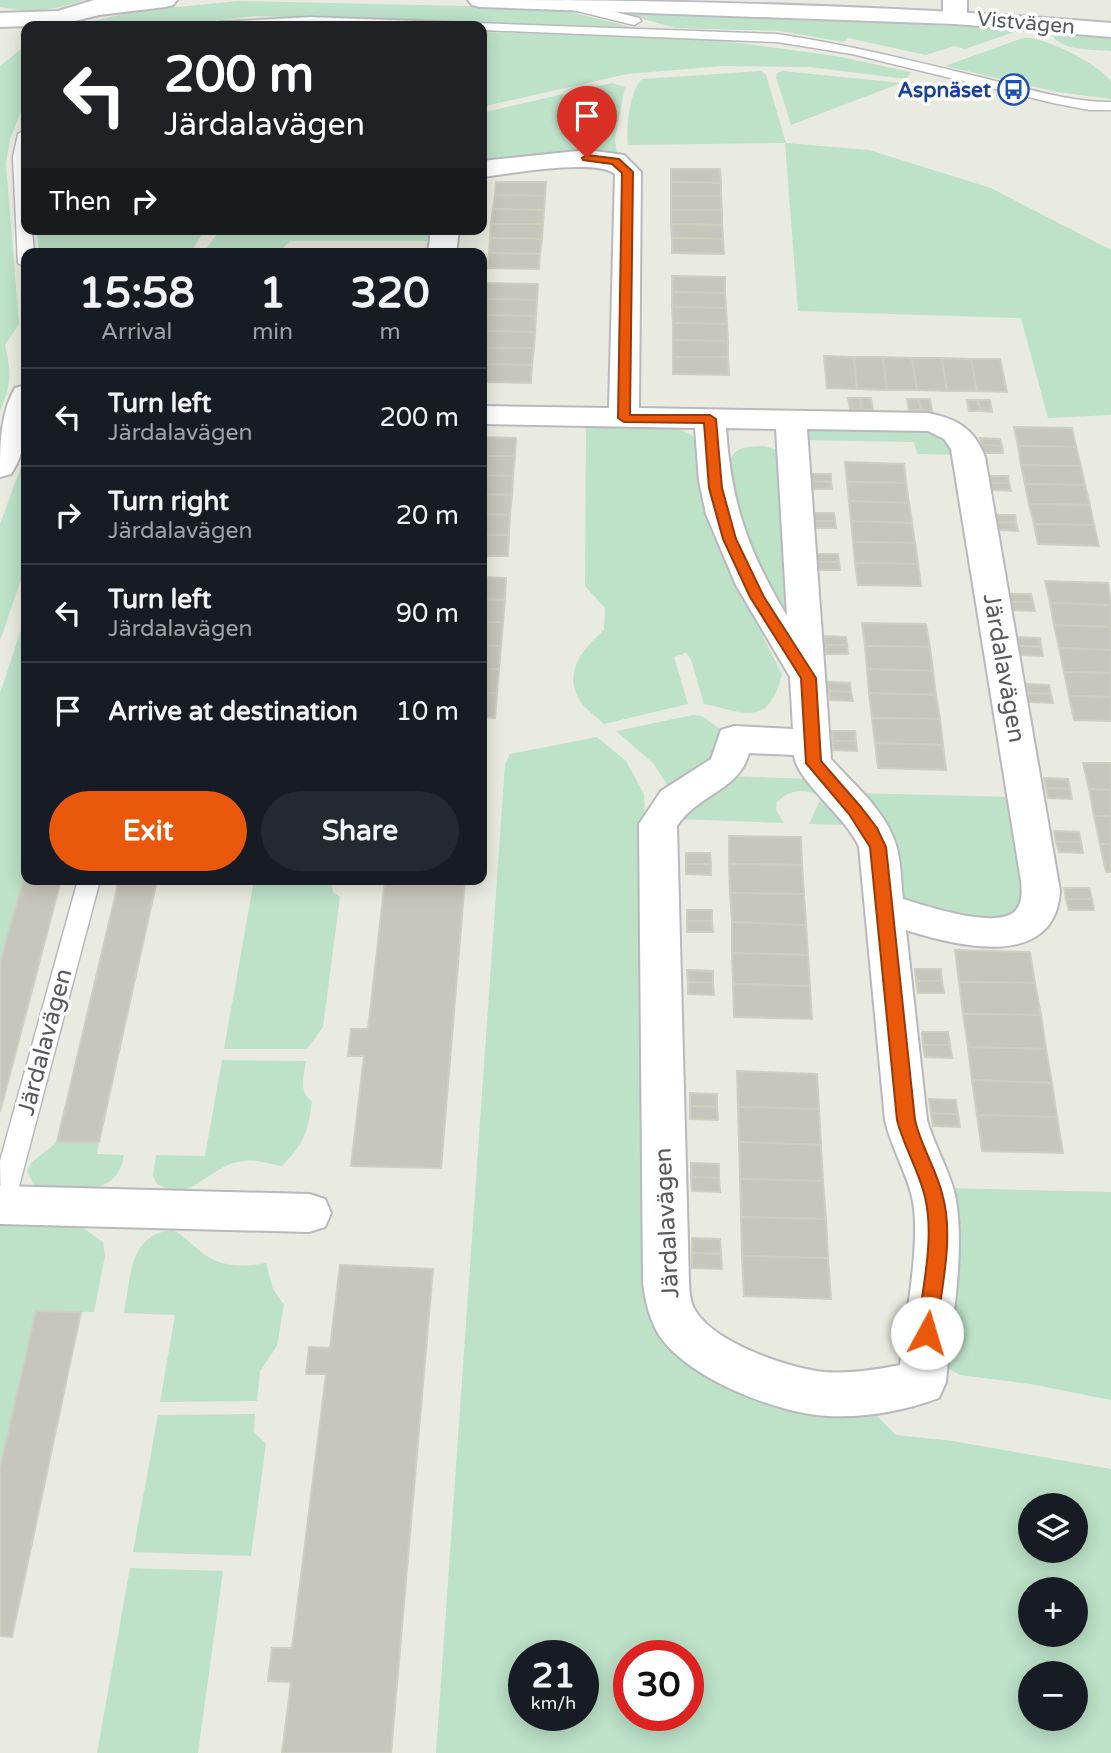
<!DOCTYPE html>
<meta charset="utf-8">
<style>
:root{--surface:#171b24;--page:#242831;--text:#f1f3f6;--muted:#9ea1a6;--line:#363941;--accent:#ea580c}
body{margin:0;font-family:"Varela Round",sans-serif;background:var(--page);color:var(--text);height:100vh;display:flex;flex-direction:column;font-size:26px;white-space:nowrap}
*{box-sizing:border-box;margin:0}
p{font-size:23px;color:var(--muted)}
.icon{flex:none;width:38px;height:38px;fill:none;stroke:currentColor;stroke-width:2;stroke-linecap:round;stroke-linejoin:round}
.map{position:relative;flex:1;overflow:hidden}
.sheet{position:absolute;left:21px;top:248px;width:466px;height:637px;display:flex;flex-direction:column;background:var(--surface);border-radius:14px;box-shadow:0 4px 18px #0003}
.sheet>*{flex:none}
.hud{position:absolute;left:21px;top:21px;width:466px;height:214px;border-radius:14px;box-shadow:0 4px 18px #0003;background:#202124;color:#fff;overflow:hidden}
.buttons{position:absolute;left:1018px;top:1493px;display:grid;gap:14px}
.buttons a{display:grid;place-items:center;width:70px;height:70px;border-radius:50%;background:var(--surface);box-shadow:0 4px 18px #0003;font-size:35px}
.speed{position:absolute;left:508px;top:1640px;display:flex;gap:14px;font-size:35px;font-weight:700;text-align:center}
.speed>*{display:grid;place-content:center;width:91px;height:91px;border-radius:50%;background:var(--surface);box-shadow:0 4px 18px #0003;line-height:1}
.speed small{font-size:18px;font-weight:400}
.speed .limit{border:10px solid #d22;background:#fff;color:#111}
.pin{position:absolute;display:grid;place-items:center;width:60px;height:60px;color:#fff;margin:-72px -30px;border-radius:50% 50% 50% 0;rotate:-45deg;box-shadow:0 0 7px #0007}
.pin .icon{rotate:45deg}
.me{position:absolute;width:77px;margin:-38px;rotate:6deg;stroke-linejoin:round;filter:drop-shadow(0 0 5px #0008)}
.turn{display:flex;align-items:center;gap:24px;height:147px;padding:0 28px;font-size:32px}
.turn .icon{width:91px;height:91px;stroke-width:2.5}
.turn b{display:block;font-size:49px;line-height:60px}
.then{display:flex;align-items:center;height:66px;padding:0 28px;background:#0003;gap:14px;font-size:26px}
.eta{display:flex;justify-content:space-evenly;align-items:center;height:119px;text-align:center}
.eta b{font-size:42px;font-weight:700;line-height:49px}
.action{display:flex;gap:14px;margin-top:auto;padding:14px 28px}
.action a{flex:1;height:80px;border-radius:42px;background:var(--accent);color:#fff;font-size:28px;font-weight:700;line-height:80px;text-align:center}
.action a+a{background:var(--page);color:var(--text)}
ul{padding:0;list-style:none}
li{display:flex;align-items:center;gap:21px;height:98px;padding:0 28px;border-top:2px solid var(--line)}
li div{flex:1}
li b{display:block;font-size:26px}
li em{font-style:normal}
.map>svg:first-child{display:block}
</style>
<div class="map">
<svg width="1111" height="1753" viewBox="0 0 1111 1753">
<rect width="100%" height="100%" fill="#eaebe0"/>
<g fill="#bde2c8" fill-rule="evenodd">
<path d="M 0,0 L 84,0 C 58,10 28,13 0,7 Z"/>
<polygon points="239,1 554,8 631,27 255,16 173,26 74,26 135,11"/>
<polygon points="610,10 1023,29 965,49 954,46 926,55 848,38 844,42 780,31 676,28"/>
<path d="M 1050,31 L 1111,37 L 1111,51 C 1093,49 1057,52 1050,31 Z"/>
<polygon points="481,32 711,39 836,56 911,72 906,79 810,67 722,66 627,74 481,107"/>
<path d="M 1023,38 C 1042,35 1101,65 1111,82 L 1111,99 L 1057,92 L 945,66 Z"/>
<path d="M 26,45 L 26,99 L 10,139 L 6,164 L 19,324 L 5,345 C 12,374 11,384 0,412 L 0,66 Z"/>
<path d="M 761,71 L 766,75 L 786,143 L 869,150 L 991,188 L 1111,250 L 1111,415 L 1048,418 L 1021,318 L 798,311 L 785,143 L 628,145 C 626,128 629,92 642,79 Z"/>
<polygon points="783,71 901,83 791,125 776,77 777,73"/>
<polygon points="612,83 625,87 615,139 617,156 481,167 481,113"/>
<polygon points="37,229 206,229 189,254 39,254"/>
<polygon points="221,229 438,229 433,239 427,241 290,241 280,251 238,250 237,254 202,254"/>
<path d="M 586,425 C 615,426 678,419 698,440 L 706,500 L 721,554 L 782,674 C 768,728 747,713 704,704 L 691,660 L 686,653 L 674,657 L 688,704 L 604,724 C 597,717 585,709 580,701 C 562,672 584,648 604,630 L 605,608 L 585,586 Z"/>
<polygon points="807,429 938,430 957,455 917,454 914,442 801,440"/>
<path d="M 764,446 L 778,450 L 801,644 L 744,540 L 728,467 C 733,446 744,447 764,446 Z"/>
<polygon points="26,453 26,565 0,641 0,524"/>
<polygon points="26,615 26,870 0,963 0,693"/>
<polygon points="693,715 702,716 720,729 720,755 671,791 653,763 616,731"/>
<path d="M 597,737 L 626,761 L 644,794 L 663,1319 L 873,1412 L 896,1435 L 953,1441 L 1111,1469 L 1111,1753 L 436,1753 L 505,764 L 510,754 ZM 1031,1505 L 1076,1505 L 1076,1550 L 1031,1550 ZM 1031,1589 L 1076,1589 L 1076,1634 L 1031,1634 ZM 523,1656 L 583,1656 L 583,1715 L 523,1715 ZM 628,1656 L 688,1656 L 688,1715 L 628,1715 ZM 1031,1673 L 1076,1673 L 1076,1718 L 1031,1718 Z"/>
<path d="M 730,776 L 814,779 L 851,825 L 809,824 L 822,796 C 803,789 793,788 777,802 L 776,810 L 784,823 L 676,819 Z"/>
<polygon points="852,793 1015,797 1032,899 1023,913 990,922 905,903"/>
<polygon points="254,880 331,880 333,892 340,897 323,1027 307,1049 224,1049"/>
<path d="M 222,1060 L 306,1061 C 304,1076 298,1092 312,1101 C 308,1133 304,1143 282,1166 C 270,1164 257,1159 244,1161 C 208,1164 192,1207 156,1183 L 153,1175 L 156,1155 L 205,1156 Z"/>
<path d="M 57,1142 L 99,1142 L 97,1154 L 124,1155 C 117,1199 75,1188 41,1187 L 33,1184 L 27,1171 L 31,1163 Z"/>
<polygon points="947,1188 1111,1192 1111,1400 1030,1384 960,1375 946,1367"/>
<polygon points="0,1225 82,1227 103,1242 105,1256 94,1312 36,1311 0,1468"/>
<path d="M 172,1230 C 182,1234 186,1239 194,1246 C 216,1267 238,1268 266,1263 L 273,1289 L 284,1305 L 277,1346 L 260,1371 L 257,1401 L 160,1402 L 175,1315 L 124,1313 C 131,1278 128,1235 172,1230 Z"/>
<polygon points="255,1414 254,1432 266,1444 251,1556 133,1552 158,1415"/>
<polygon points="130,1568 223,1571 198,1753 97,1753"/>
</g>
<g fill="#c6c6bc" stroke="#cfcfbf" stroke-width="2">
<polygon points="671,169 720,169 721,183 671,182"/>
<polygon points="496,182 546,182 545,196 495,195"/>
<polygon points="671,182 721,183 721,196 671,196"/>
<polygon points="495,195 545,196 544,210 493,209"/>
<polygon points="671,196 721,196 722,210 671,210"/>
<polygon points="493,209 544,210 543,224 491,224"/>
<polygon points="671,210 722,210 722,225 671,224"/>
<polygon points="491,224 543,224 542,239 490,238"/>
<polygon points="671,224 722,225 723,239 672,238"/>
<polygon points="490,238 542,239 540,254 489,253"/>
<polygon points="672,238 723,239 724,254 672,253"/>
<polygon points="489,253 540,254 539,269 487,268"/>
<polygon points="672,276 725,277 725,293 672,292"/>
<polygon points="485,283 538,284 537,300 484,299"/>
<polygon points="672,292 725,293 726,308 672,307"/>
<polygon points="484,299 537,300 536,316 482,315"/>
<polygon points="672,307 726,308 727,324 673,323"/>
<polygon points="482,315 536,316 535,332 481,331"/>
<polygon points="673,323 727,324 728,341 673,340"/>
<polygon points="481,331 535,332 534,348 481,348"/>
<polygon points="673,340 728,341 728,357 673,357"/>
<polygon points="481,348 534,348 532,365 481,364"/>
<polygon points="824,356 854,357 857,389 827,388"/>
<polygon points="673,357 728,357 729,375 673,374"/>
<polygon points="854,357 883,357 887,390 857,389"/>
<polygon points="883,357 912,358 917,390 887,390"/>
<polygon points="912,358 942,358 947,391 917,390"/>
<polygon points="942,358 971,359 977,391 947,391"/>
<polygon points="971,359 1000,359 1007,392 977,391"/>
<polygon points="481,364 532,365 531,383 481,382"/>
<polygon points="848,398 860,398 861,410 850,409"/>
<polygon points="860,398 871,398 873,410 861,410"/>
<polygon points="907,399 918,399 921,410 909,410"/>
<polygon points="918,399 930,399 932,411 921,410"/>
<polygon points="967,400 978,400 981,411 969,411"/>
<polygon points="978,400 990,400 992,412 981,411"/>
<polygon points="1014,427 1072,428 1076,447 1018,446"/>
<polygon points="481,437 516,438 515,456 481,456"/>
<polygon points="980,438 1000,439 1002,446 982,445"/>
<polygon points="982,445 1002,446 1003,453 983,453"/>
<polygon points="1018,446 1076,447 1081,466 1021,465"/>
<polygon points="481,456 515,456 513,476 481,475"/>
<polygon points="845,462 904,464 906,483 847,482"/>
<polygon points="1021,465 1081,466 1085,485 1025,484"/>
<polygon points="810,474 831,474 831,482 811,481"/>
<polygon points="481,475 513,476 512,495 481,494"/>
<polygon points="987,476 1008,476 1009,483 989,483"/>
<polygon points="811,481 831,482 832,489 811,489"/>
<polygon points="847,482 906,483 909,503 849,501"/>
<polygon points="989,483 1009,483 1011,491 990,490"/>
<polygon points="1025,484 1085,485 1090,505 1029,504"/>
<polygon points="481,494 512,495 510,515 481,514"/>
<polygon points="849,501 909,503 912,523 851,521"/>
<polygon points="1029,504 1090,505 1094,525 1034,524"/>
<polygon points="813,513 834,513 835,521 814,521"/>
<polygon points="481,514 510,515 509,535 481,535"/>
<polygon points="994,515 1015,515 1016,523 996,522"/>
<polygon points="814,521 835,521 836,528 815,528"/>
<polygon points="851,521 912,523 915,543 853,542"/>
<polygon points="996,522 1016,523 1018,531 997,530"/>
<polygon points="1034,524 1094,525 1099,546 1038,544"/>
<polygon points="481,535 509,535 508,556 481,556"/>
<polygon points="853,542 915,543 918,564 855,563"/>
<polygon points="817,554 838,554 839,562 817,562"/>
<polygon points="817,562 839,562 840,570 818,570"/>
<polygon points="855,563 918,564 921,586 858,585"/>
<polygon points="481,577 506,578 505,600 481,599"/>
<polygon points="1045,581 1108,583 1111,605 1050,603"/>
<polygon points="1009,594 1031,594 1033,602 1011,602"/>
<polygon points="481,599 505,600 503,622 481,622"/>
<polygon points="1011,602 1033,602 1035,611 1013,610"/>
<polygon points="1050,603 1111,605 1111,627 1054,625"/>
<polygon points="481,622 503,622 501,646 481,645"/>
<polygon points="862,623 926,624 930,647 865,646"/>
<polygon points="1054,625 1111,627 1111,650 1059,648"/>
<polygon points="824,636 846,637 847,645 825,645"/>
<polygon points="1017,637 1040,638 1041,647 1019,646"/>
<polygon points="481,645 501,646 499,669 481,669"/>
<polygon points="825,645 847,645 848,654 826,654"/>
<polygon points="865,646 930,647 933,671 867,669"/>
<polygon points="1019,646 1041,647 1043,656 1021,655"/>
<polygon points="1059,648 1111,650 1111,673 1064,672"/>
<polygon points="481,669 499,669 497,693 481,693"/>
<polygon points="867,669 933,671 936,695 869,693"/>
<polygon points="1064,672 1111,673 1111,697 1069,696"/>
<polygon points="828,682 850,683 851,692 829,691"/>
<polygon points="1026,684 1049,685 1051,694 1028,693"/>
<polygon points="829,691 851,692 853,701 830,700"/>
<polygon points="481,693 497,693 495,718 481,717"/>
<polygon points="869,693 936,695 940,719 872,718"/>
<polygon points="1028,693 1051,694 1053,703 1029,702"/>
<polygon points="1069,696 1111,697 1111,721 1074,720"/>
<polygon points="872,718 940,719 943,745 875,743"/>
<polygon points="832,731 855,731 856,741 833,741"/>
<polygon points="833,741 856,741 857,751 833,750"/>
<polygon points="875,743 943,745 946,770 878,768"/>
<polygon points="1083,763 1111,763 1111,790 1089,789"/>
<polygon points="1044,778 1068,779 1070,789 1046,788"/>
<polygon points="1046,788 1070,789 1072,799 1048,798"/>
<polygon points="1089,789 1111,790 1111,816 1094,816"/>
<polygon points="1094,816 1111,816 1111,844 1100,844"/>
<polygon points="1054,831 1079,832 1081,842 1056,842"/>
<polygon points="729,836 801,837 802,865 729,864"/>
<polygon points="1056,842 1081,842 1083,853 1059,852"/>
<polygon points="1100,844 1111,844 1111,872 1106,872"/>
<polygon points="686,853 710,853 711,864 686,864"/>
<polygon points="686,864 711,864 711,875 686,874"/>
<polygon points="729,864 802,865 804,894 730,893"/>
<polygon points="26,870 26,880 61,880 0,1112 0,963"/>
<polygon points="119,880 157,880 99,1142 57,1142"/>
<polygon points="385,880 465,880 441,1168 351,1166 364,1056 348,1056 351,1029 368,1029"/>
<polygon points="1064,888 1089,888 1092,899 1066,899"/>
<polygon points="730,893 804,894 806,925 732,922"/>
<polygon points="1066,899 1092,899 1094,910 1069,910"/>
<rect x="687" y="910" width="25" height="11"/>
<polygon points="687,921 712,921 713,932 687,932"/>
<polygon points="732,922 806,925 808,955 732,953"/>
<polygon points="955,950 1030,952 1035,983 959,982"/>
<polygon points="732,953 808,955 810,986 733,984"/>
<polygon points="915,969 941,969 942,981 916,981"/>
<polygon points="687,970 713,971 713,983 688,982"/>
<polygon points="916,981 942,981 944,993 918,993"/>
<polygon points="688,982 713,983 714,995 688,994"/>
<polygon points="959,982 1035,983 1041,1015 963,1014"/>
<polygon points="733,984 810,986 812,1019 734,1017"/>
<polygon points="963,1014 1041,1015 1046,1049 968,1047"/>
<polygon points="922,1032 948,1032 950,1045 923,1045"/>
<polygon points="923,1045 950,1045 952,1058 925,1057"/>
<polygon points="968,1047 1046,1049 1052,1083 972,1080"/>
<polygon points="737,1071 817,1074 819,1109 738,1107"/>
<polygon points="972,1080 1052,1083 1057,1117 977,1115"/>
<polygon points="690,1093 717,1094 717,1107 690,1106"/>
<polygon points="929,1099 956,1100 958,1114 931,1113"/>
<polygon points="690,1106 717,1107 718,1120 690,1119"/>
<polygon points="738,1107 819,1109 821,1145 739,1142"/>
<polygon points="931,1113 958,1114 960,1127 933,1126"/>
<polygon points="977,1115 1057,1117 1063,1153 982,1151"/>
<polygon points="739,1142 821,1145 823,1181 740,1179"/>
<polygon points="691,1163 719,1164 719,1178 691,1177"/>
<polygon points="691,1177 719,1178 720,1192 692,1191"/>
<polygon points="740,1179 823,1181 826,1219 741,1217"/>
<polygon points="741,1217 826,1219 828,1258 742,1256"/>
<polygon points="692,1238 720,1239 721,1254 692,1253"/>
<polygon points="692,1253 721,1254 722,1269 692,1268"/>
<polygon points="742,1256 828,1258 831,1299 744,1296"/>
<polygon points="340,1265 433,1269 391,1753 282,1753 291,1682 268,1681 272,1648 292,1648 326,1374 306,1374 309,1347 330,1348"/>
<polygon points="36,1311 81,1312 12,1637 0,1636 0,1468"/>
</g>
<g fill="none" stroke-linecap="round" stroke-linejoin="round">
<defs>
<g id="service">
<polygon points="567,0 639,18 641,21 634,25 561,7 561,1"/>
<path d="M 310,17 L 777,34 C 844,44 909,60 975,76 C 1020,86 1065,102 1111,102 L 1111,110 L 1089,110 L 1053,103 L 852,54 L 777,42 L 481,30 L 481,26 L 212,26 L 219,22 Z"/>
<polygon points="26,129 26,229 32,229 34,254 26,254 26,268 18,263 13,157 18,134"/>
<polygon points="78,880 100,880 14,1205 10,1213 1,1216 0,1161"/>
</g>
<g id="minor">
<polygon points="943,0 967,0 967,17 963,22 947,22 943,17"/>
<path d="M 587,150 L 624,155 L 641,172 L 639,408 L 928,413 C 957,419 974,428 985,457 L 1060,891 C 1055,971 956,946 906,930 L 927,1120 C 934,1145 953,1178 956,1200 C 965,1257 951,1325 946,1382 L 939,1398 C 904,1411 865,1418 828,1416 C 777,1413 692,1380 661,1338 C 650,1322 645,1301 643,1282 L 639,824 L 661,791 L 711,759 L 721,730 L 734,726 L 793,729 L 790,677 L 736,585 L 706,514 L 699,481 L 695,428 L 481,424 L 481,406 L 609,408 L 615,174 C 596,158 509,174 481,177 L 481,161 ZM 726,428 L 776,429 L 787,616 C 748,551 731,503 726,428 ZM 807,429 L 928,431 L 944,439 L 951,449 L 1021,881 C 1022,892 1023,905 1013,913 C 992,928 926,906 903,899 C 901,882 901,861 896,845 C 886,811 854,785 831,759 ZM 749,753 L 794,755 C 796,781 847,817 859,847 L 885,1120 C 891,1147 906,1171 912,1197 C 922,1238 905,1321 900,1365 C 875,1370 849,1374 824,1372 C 788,1368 706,1341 692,1304 C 690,1297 689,1289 689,1282 L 677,826 C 699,793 739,791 749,753 Z"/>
<polygon points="431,229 459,229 456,254 428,254"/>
<polygon points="0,1186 309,1194 325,1199 331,1213 325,1227 309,1232 0,1224"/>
</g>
<path id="tertiary" d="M 26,385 C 27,415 29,448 11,474 L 0,477 C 0,446 0,414 15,388 Z"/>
<g id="secondary">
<polygon points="94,0 177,0 173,5 165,7 99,15 58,25 0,27 0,13 58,11"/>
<path d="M 468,0 C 683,0 897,5 1111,23 L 1111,37 L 955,24 L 480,7 L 472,5 Z"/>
</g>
</defs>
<use href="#service" stroke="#b8b8be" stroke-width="3"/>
<use href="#minor" stroke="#b8b8be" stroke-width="4"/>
<use href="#tertiary" stroke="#b8b8be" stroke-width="4"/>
<use href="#secondary" stroke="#bbbbc3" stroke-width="4"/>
<use href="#service" fill="#fff" fill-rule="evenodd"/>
<use href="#minor" fill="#fff" fill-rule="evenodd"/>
<use href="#tertiary" fill="#fff" fill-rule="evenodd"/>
<use href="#secondary" fill="#fff" fill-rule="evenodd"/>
</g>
<path fill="#ea580c" stroke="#983908" stroke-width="2" d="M 587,155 L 619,159 L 633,172 L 630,415 L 710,415 L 716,419 L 722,488 L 736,539 L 764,597 L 816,678 L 821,761 L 860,806 L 877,828 L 886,847 L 915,1120 C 921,1147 937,1170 943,1197 C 954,1239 941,1290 936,1333 L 934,1339 L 927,1342 L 920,1339 L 917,1333 C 922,1290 935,1239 925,1197 C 919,1171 904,1147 897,1120 L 870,847 L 849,814 L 806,763 L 801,678 L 750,597 L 723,539 L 709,488 L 704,423 L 624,422 L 618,418 L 622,173 L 612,164 L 583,160 L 582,158 Z"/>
<defs>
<symbol id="bus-ring" viewBox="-11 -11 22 22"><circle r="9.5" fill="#fff" stroke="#1a4fb4" stroke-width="1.5"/><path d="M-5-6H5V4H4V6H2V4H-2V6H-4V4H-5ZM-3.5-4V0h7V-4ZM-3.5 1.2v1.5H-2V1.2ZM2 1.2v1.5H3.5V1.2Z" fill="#1a4fb4"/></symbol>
</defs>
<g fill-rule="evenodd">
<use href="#bus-ring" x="996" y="72" width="35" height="35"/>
</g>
<g text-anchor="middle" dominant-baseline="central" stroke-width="7" stroke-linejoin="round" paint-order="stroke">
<g font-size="21" fill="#595a60" stroke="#fff">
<text transform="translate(1026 23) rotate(5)">Vistvägen</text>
</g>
<g font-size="21" font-weight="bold" fill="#164399" stroke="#fff" text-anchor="end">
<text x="991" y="90">Aspnäset</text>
</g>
<g font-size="24" fill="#595a60" stroke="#fff">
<text transform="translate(1004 668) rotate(80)">Järdalavägen</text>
<text transform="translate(45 1042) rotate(-75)">Järdalavägen</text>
<text transform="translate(667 1223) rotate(-93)">Järdalavägen</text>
</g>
</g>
</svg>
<div class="buttons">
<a><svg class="icon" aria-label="layers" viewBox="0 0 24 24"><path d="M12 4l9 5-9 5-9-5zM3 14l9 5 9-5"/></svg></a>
<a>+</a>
<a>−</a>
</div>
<div class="speed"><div>21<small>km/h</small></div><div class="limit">30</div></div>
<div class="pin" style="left:587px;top:158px;background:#d93025"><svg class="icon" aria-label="arrive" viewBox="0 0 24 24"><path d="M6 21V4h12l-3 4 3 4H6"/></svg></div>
<svg class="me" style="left:927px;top:1333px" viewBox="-20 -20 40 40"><circle r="19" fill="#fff"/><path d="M0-13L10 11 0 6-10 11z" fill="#ea580c"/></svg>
<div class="hud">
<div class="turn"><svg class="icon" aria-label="left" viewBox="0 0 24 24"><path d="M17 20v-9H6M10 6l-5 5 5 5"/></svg><div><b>200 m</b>Järdalavägen</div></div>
<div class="then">Then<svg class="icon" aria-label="right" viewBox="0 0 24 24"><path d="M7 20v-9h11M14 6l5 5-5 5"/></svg></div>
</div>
<section class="sheet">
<div class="eta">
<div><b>15:58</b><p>Arrival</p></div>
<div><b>1</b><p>min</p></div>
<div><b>320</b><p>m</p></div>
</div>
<ul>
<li><svg class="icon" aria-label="left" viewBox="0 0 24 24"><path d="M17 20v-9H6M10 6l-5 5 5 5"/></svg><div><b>Turn left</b><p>Järdalavägen</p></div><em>200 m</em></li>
<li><svg class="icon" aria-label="right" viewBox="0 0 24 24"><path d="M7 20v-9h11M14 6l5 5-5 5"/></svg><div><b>Turn right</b><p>Järdalavägen</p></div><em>20 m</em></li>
<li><svg class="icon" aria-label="left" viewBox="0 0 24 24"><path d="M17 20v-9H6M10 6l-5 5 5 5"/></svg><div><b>Turn left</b><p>Järdalavägen</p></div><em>90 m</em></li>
<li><svg class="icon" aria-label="arrive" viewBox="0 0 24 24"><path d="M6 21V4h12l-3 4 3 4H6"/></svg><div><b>Arrive at destination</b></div><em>10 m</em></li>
</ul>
<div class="action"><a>Exit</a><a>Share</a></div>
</section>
</div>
